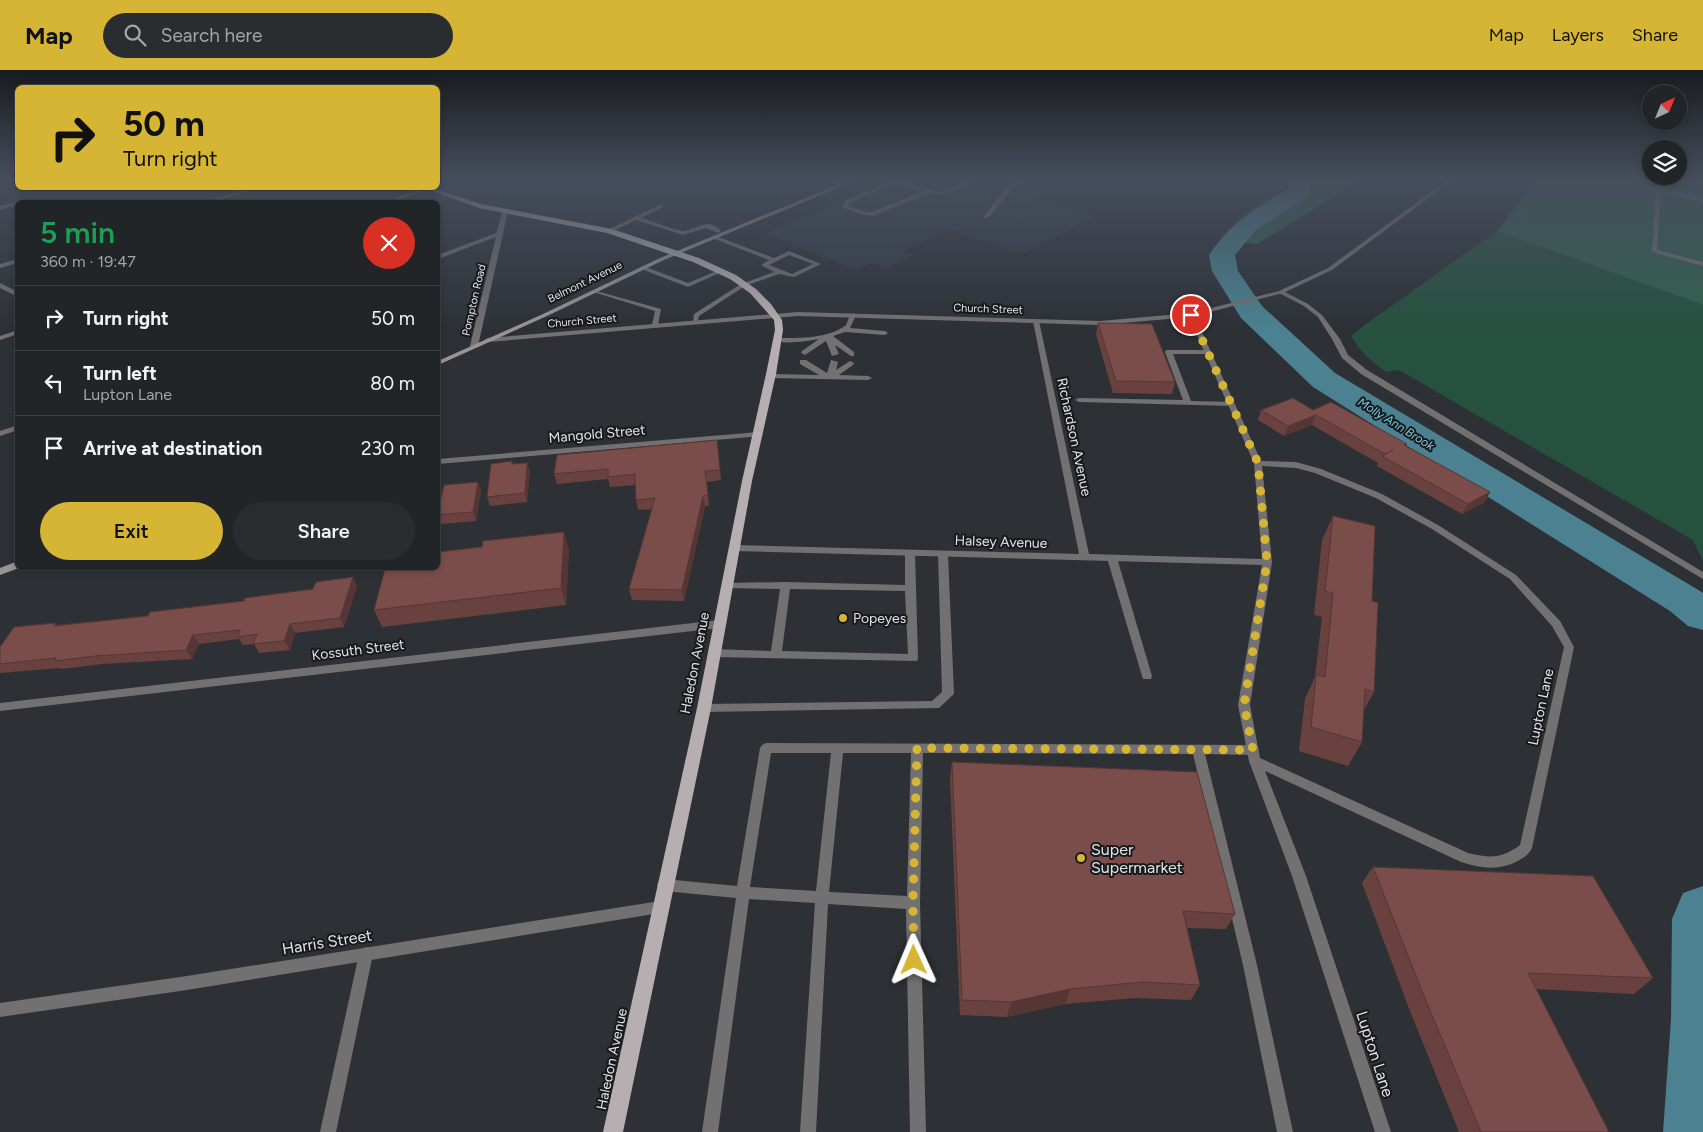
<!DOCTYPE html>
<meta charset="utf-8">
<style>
:root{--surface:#222528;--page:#2a2d30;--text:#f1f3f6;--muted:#a2a5a8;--line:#3f4245;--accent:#d6b534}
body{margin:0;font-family:Figtree,sans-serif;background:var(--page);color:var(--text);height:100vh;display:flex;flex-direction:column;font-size:19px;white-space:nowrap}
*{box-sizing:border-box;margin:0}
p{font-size:16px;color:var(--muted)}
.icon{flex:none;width:28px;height:28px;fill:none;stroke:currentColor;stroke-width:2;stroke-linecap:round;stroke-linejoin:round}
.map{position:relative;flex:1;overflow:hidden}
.side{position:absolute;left:15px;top:130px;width:425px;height:370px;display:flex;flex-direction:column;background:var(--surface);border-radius:8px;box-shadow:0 2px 8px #0003,0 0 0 1px var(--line)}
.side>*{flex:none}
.guide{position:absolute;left:15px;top:15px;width:425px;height:105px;border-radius:8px;box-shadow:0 2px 8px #0003,0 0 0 1px var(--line);background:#d6b534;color:#111;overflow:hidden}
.needle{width:32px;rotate:43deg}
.tools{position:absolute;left:1642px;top:15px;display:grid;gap:10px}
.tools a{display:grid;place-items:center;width:45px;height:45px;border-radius:50%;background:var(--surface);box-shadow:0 2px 8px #0003,0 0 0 1px var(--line);font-size:25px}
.pin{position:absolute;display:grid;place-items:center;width:42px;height:42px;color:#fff;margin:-21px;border:2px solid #fff;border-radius:50%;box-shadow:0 1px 5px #0007}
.me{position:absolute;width:55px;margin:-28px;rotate:359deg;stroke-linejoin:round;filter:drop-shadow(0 0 4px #0008)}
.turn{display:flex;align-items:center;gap:18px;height:105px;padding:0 25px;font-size:22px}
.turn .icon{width:65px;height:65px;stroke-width:2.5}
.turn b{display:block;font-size:35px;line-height:42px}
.round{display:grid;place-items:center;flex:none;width:52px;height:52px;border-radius:26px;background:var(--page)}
.head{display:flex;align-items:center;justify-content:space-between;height:85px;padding:0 25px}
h1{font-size:30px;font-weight:600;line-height:38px;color:#1e9e55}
.cta{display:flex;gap:10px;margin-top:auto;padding:10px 25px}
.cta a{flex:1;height:58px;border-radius:30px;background:var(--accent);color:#111;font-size:20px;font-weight:600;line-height:58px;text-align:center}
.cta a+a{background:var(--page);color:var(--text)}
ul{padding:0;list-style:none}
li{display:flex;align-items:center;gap:15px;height:65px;padding:0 25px;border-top:1px solid var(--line)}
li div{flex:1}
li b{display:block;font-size:19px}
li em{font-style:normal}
header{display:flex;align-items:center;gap:30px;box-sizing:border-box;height:70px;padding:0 25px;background:var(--accent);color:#111}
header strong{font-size:24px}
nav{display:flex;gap:28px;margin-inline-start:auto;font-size:18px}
.search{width:350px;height:45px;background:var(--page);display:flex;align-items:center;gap:12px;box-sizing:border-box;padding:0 18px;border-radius:28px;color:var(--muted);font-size:19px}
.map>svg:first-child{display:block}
</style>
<header>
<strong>Map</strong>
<div class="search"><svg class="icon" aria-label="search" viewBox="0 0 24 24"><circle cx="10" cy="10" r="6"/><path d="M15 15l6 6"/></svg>Search here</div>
<nav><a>Map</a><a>Layers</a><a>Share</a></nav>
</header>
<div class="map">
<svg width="1703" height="1062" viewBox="0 0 1703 1062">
<rect width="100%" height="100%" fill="#2d3136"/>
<polygon fill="#343b45" points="890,110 1057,110 1034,129 1095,146 1022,184 950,160 904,181 914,185 887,199 871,193 856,200 765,164"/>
<path fill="#26513f" d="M 1497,161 L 1703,235 L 1703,491 L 1693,470 L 1399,300 L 1386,302 C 1371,291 1360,282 1351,266 L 1366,254 Z"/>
<g fill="#32614d">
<polygon points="1289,110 1361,110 1257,174 1224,170 1288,118"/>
<polygon points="1537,110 1703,110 1703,235 1497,161"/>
</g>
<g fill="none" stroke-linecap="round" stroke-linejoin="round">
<g fill="#4b8190" fill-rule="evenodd">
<path d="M 1289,110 L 1311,110 L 1310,122 L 1307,127 L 1256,160 L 1235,185 L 1238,201 L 1262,236 L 1335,303 L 1700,521 L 1703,523 L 1703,560 L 1688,556 L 1670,541 L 1313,317 L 1241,248 L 1212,201 L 1209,185 C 1233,150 1253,140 1288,119 Z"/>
<polygon points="1703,816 1703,1062 1663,1062 1671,949 1672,849 1683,823"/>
</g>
<g fill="#737071" fill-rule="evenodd">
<path d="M 968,110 L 975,110 C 961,119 946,128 929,123 L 873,146 L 863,145 L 842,137 L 845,131 L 890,111 L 901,111 L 938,122 L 947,121 ZM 891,115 L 901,115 L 924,121 L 872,142 L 866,142 L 848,136 L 849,133 Z"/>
<polygon points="1017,110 1023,110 1012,119 988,148 984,148 984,146 1004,121"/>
<polygon points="1617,110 1628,110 1703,128 1703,132 1661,122 1657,180 1703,192 1703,196 1652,182 1656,120"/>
<path d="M 661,134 L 663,135 L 663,137 L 641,148 C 649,150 677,161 684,161 C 698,159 707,147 721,161 L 718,163 L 706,158 L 683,165 L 636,150 L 611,162 L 606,161 Z"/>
<polygon points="499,162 502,164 501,165 438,189 438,185"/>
<path d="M 712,166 L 716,166 L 774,188 L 789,181 L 821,194 L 794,207 L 779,204 L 745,216 L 699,246 L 697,253 L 693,253 L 694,244 L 741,214 L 774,202 L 761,195 L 769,190 L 712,168 ZM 789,185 L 813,194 L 792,204 L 769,195 Z"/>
<polygon points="643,196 688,213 719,200 724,201 688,217 641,199 641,197"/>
<polygon points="593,220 661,239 658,255 655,257 652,255 655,241 593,222"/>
<polygon points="1279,221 1283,221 1308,234 1322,245 1340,269 1348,285 1367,300 1703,502 1703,509 1361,304 1342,288 1332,269 1318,247 1304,236 1279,223"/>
<path d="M 853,243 L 856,245 L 850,258 L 885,261 L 888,263 L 885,265 L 845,262 L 833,266 L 854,282 L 854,286 L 851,286 L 835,275 L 839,284 L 832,286 L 826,271 L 805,285 L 801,283 L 802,281 L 819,269 C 808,271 782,275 773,270 L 777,268 C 799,268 828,269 846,255 L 850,245 Z"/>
<polygon points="1166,280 1210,280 1210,284 1173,284 1191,331 1231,332 1234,332 1234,336 1079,332 1075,330 1079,328 1183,330 1165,282"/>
<polygon points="800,290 806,290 827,303 831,290 838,292 836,300 850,291 854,293 853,295 839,305 868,306 872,308 868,310 771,308 767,306 771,304 819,305 800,294"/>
<path d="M 910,480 L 915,483 L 918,588 L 917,591 L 713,587 L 709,586 L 708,583 L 709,580 L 713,579 L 771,581 L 780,519 L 727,518 L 722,515 L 724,513 L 786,512 L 905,515 L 905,483 ZM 790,519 L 905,521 L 908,584 L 782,581 Z"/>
<polygon points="943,481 948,484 954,624 939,638 704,642 700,641 698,638 700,635 704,634 932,631 942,622 938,484"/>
<polygon points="1112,485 1117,488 1152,606 1151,609 1143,609 1142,606 1107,488"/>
<path d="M 766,673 L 1253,675 L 1257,677 L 1259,680 L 1257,683 L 1253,685 L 1205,684 L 1257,895 L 1293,1062 L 1277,1062 L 1243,895 L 1193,684 L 923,683 L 920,833 L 926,1062 L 910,1062 L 906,839 L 828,834 L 816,1062 L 800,1062 L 815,833 L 749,829 L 718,1062 L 702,1062 L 736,828 L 664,821 L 659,819 L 657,815 L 659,811 L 664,809 L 737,816 L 760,678 L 762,675 ZM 771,683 L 831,683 L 816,821 L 750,817 ZM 843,683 L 911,683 L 907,826 L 829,822 Z"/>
<polygon points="366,877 371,879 373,884 336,1062 320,1062 359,884 361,879"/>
</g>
<g fill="#737071" fill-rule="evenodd">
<polygon points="830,110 837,110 846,115 841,116"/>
<polygon points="251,118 258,118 211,132 204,132"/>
<polygon points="425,118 432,118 392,132 385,132"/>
<polygon points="18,131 20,132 18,132 18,135 0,140 0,136"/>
<polygon points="505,139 508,141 478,276 474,278 470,276 502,141"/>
<polygon points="18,189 18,193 0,198 0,194"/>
<polygon points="0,213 18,222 18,227 0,218"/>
<path d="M 1191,243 L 1194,245 L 1261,391 L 1296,392 L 1321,399 L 1382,424 L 1438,455 L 1516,505 L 1560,551 L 1574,577 L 1532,778 C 1530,783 1526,786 1521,789 C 1502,801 1482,799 1461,792 L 1265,701 L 1306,806 L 1391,1062 L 1375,1062 L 1292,806 L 1249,691 L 1238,635 L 1262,495 L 734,481 L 729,478 L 734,475 L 1079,484 L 1033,251 L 1036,249 L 1039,251 L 1089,484 L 1262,489 L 1254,393 L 1188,245 ZM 1262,396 L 1296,398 L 1315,403 L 1376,428 L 1432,459 L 1510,509 L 1552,556 L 1564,577 L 1520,775 C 1501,789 1491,788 1468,783 L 1260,688 L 1250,635 L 1272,492 Z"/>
<polygon points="18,260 18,264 0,270 0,266"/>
<polygon points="18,355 18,360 0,366 0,361"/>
<polygon points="759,362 763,364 762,366 438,394 438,389"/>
<polygon points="719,550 724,554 719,558 0,641 0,633"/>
<polygon points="660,831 665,833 667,837 665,841 660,843 187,920 0,947 0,933 187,906"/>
</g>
<polygon fill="#737071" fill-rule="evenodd" points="1447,110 1453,110 1332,200 1283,223 1191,247 1100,255 798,246 488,272 484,270 488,268 798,242 1100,251 1191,243 1279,221 1328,198"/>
<g fill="#999394" fill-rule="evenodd">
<polygon points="849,110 857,110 664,190 547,246 438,295 438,291 543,244 660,188"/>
<polygon points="18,491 19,498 0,505 0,498"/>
</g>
<polygon fill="#b6aeb0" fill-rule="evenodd" points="424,118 432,118 481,134 612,159 699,188 736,205 756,219 771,234 782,250 783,260 776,304 752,411 711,638 623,1062 603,1062 697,638 742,411 766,304 775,260 774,250 750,223 730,209 693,192 607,163 479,138"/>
</g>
<g fill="#694240">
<polygon points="1098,253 1175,312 1172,324 1113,323 1096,264"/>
<polygon points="1261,340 1313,340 1406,377 1490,422 1484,433 1462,444 1377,396 1378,393 1312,355 1284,366 1258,350"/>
<polygon points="717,370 721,410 707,412 709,436 705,436 684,531 632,530 629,519 652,439 638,440 636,430 636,415 610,417 608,409 557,414 554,404"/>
<polygon points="512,391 513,394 527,393 530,401 527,432 490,436 487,427"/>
<polygon points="481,420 476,451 440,454 438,447 438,442"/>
<polygon points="1333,446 1372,531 1374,622 1364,640 1362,672 1348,696 1299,681 1305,629 1315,607 1322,547 1314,545 1322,470"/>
<polygon points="569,479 566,535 382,557 374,540"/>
<polygon points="357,516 344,557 295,563 290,580 259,583 254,574 243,575 239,569 199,574 192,589 102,594 62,599 60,598 0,603 0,577 55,553 57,555 148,546 244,531"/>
<polygon points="952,692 1235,844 1226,859 1186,858 1200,915 1191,930 1135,928 1065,934 1007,947 960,945 950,709"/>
<polygon points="1373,797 1653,908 1634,924 1536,919 1609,1062 1459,1062 1410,941 1362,813"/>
</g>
<g fill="#553634">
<polygon points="1316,345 1312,355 1284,366 1288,356"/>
<polygon points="527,393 530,401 527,432 525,423"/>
<polygon points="478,412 481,420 476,451 473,442"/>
<polygon points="1490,422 1484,433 1462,444 1468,434"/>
<polygon points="703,426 705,436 684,531 682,520"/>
<polygon points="564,462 569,479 566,535 561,518"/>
<polygon points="353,507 357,516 344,557 340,548"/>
<polygon points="290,554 295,563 290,580 284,571"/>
<polygon points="193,565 199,574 192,589 186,580"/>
<polygon points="1070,919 1065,934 1007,947 1011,932"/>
</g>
<g fill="#7a4d4a" stroke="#553634">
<polygon points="1098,253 1152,254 1175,312 1116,311"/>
<polygon points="1293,328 1313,340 1331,332 1407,374 1404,375 1490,422 1468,434 1382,386 1393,380 1385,384 1316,345 1288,356 1261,340"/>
<polygon points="717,370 720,400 705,401 708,425 703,426 682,520 629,519 655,428 636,430 635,404 608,407 608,399 554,404 557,385"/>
<polygon points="512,391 512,394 527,393 525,423 487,427 491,394"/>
<polygon points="478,412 473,442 438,445 438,442 444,415"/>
<polygon points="1333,446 1375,456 1372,531 1378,533 1374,622 1365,619 1362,672 1311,657 1316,605 1325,607 1333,523 1325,521"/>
<polygon points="564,462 561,518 374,540 385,499 389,498 438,498 438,482 482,477 483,471"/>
<polygon points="353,507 340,548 290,554 284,571 253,574 257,564 238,567 240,560 193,565 186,580 95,586 55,591 56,588 0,594 0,577 14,557 55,553 54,556 148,546 150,542 244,531 245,528 313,519 316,512"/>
<polygon points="952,692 1197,702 1235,844 1183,841 1200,915 1142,912 1070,919 1011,932 962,930"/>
<polygon points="1373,797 1593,806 1653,908 1528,903 1609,1062 1481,1062 1424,926"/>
</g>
<linearGradient id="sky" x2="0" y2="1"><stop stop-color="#191b1e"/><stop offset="0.42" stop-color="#464e5d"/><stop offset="1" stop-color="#464e5d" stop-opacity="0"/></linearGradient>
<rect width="1703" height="259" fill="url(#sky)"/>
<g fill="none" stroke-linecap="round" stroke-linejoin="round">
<polyline stroke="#d6b534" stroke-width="9" stroke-dasharray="0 16.2" points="914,890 913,833 917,678 1253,680 1244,635 1267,492 1258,393 1191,245"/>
</g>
<g fill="#d6b534" stroke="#17191b" stroke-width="2">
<circle cx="843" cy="548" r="5"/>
<circle cx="1081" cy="788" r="5"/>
</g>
<g text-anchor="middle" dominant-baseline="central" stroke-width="4" stroke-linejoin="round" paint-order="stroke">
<g font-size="11" fill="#e2e5e8" stroke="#17191b">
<text transform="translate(585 212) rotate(-26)">Belmont Avenue</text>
<text transform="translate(474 230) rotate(-77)">Pompton Road</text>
<text transform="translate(988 239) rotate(2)">Church Street</text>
<text transform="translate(582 251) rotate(-5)">Church Street</text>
</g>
<g font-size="12" font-style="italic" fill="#77cfe8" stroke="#17191b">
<text transform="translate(1396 354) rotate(32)">Molly Ann Brook</text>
</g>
<g font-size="14" fill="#e2e5e8" stroke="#17191b">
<text transform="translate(597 364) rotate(-5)">Mangold Street</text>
<text transform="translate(1074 367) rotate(78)">Richardson Avenue</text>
<text transform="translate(1001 472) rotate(2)">Halsey Avenue</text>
<text transform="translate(358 580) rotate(-7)">Kossuth Street</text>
<text transform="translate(695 593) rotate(-79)">Haledon Avenue</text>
<text transform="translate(1541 637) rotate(-78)">Lupton Lane</text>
<text transform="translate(612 989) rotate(-78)">Haledon Avenue</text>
</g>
<g font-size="14" fill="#e2e5e8" stroke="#17191b" text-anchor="start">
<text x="853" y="548">Popeyes</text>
</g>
<g font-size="16" fill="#e2e5e8" stroke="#17191b" text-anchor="start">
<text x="1091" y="779">Super<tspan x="1091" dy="18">Supermarket</tspan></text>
</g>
<g font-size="16" fill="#e2e5e8" stroke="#17191b">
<text transform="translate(327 872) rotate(-9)">Harris Street</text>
<text transform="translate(1375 984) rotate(72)">Lupton Lane</text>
</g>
</g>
</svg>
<div class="tools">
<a><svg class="needle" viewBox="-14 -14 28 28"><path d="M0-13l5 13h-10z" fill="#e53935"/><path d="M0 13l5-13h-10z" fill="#a2a5a8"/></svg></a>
<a><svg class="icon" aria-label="layers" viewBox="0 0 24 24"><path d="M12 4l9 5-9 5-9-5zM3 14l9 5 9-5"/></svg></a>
</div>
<div class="pin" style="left:1191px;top:245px;background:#d93025"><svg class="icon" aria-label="arrive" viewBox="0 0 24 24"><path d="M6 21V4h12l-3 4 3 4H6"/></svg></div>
<svg class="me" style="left:914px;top:890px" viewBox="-20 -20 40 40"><path d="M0-17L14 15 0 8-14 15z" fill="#d6b534" stroke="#fff" stroke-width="4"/></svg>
<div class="guide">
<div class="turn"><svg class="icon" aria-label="right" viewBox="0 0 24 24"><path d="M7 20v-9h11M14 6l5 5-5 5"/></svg><div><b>50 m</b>Turn right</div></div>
</div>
<section class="side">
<div class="head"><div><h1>5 min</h1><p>360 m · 19:47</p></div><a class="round" style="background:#d93025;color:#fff"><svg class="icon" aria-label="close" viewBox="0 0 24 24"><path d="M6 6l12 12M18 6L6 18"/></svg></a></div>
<ul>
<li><svg class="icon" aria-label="right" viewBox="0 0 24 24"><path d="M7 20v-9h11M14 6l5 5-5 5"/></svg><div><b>Turn right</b></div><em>50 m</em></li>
<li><svg class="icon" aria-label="left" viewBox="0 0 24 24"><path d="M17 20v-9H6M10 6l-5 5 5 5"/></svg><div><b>Turn left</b><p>Lupton Lane</p></div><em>80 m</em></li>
<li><svg class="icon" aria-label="arrive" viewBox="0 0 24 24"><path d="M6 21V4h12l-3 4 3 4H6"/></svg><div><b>Arrive at destination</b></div><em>230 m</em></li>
</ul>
<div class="cta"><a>Exit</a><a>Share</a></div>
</section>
</div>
